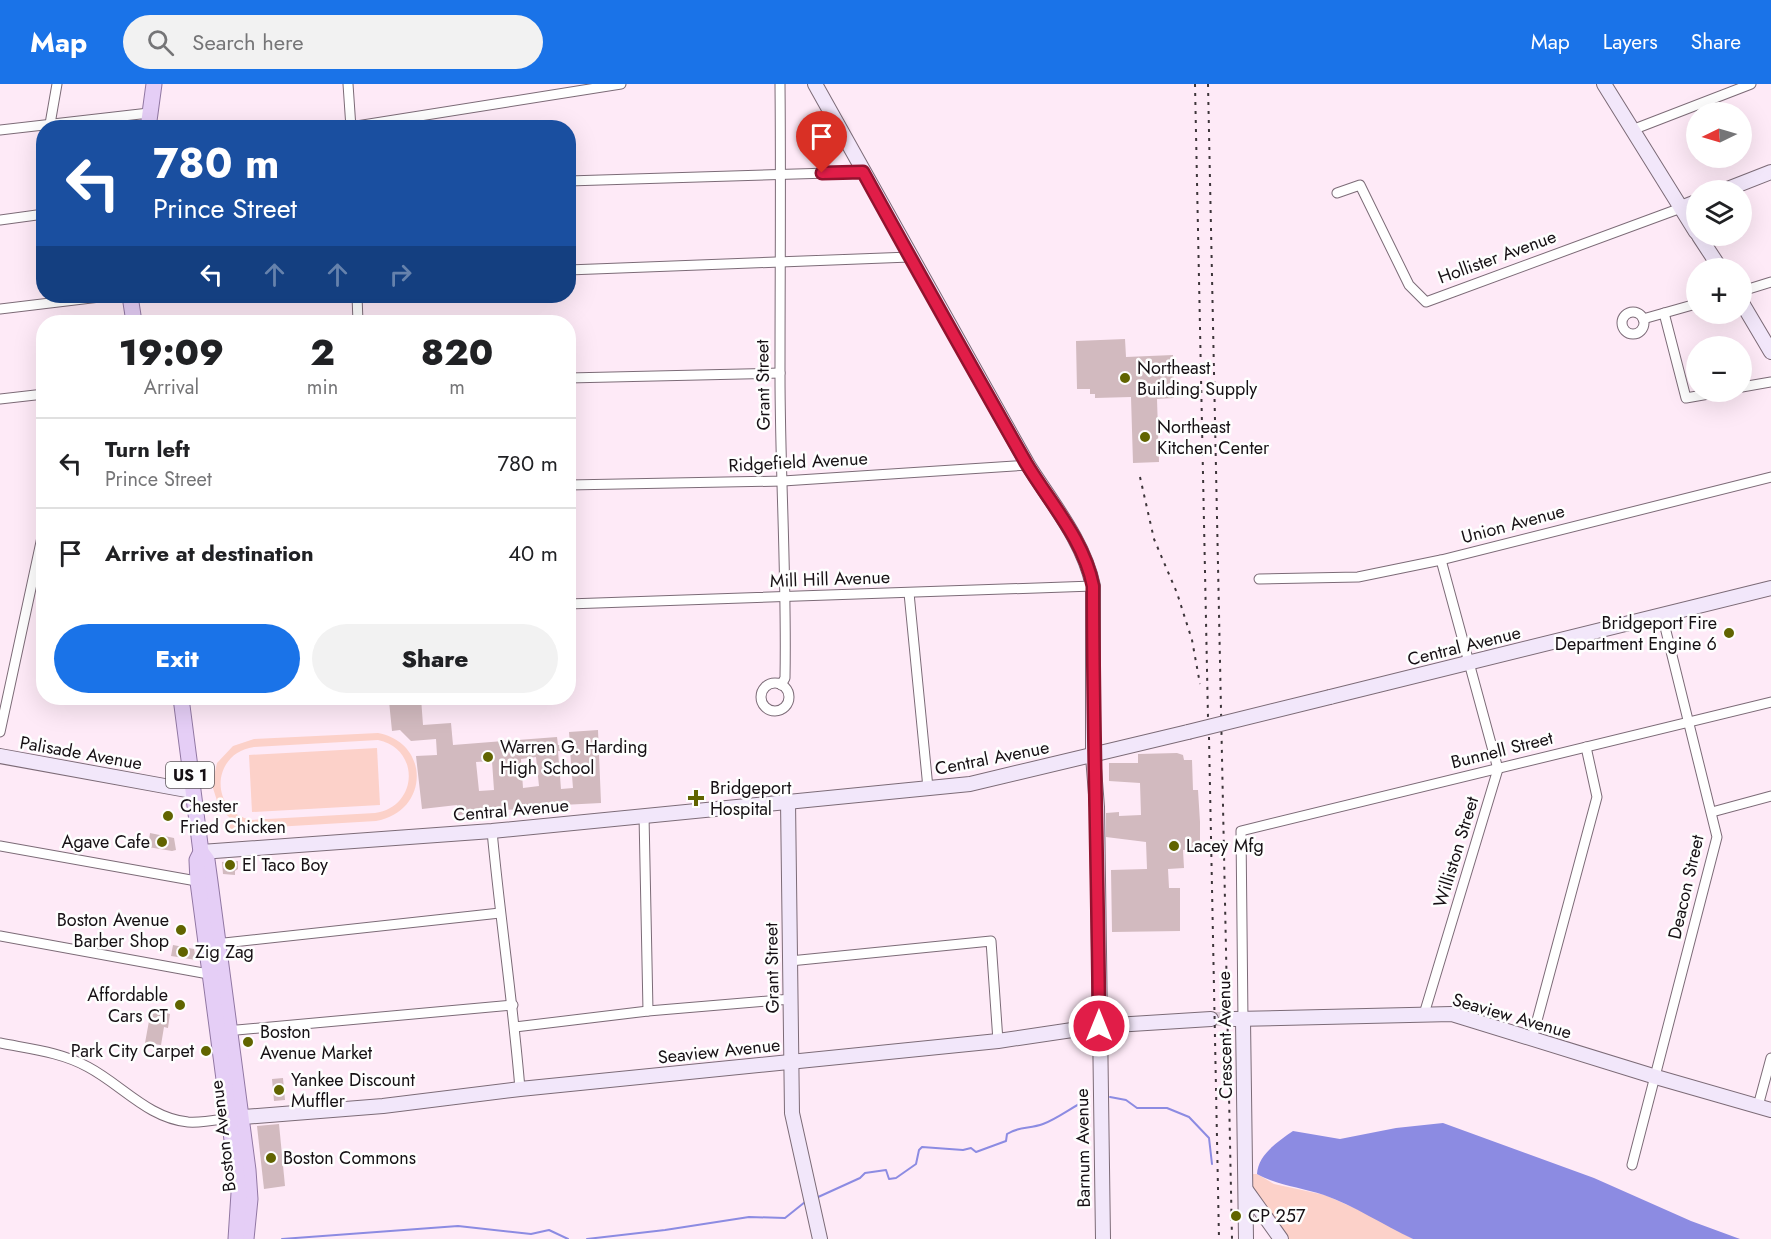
<!DOCTYPE html>
<meta charset="utf-8">
<style>
:root{--surface:#fff;--page:#f2f2f2;--text:#202124;--muted:#757577;--line:#e0e0e0;--accent:#1a73e8}
body{margin:0;font-family:Jost,sans-serif;background:var(--page);color:var(--text);height:100vh;display:flex;flex-direction:column;font-size:22px;white-space:nowrap}
*{box-sizing:border-box;margin:0}
p{font-size:20px;color:var(--muted)}
.icon{flex:none;width:33px;height:33px;fill:none;stroke:currentColor;stroke-width:2;stroke-linecap:round;stroke-linejoin:round}
.map{position:relative;flex:1;overflow:hidden}
.panel{position:absolute;left:36px;top:231px;width:540px;height:390px;display:flex;flex-direction:column;background:var(--surface);border-radius:24px;box-shadow:0 6px 24px #0002}
.panel>*{flex:none}
.hud{position:absolute;left:36px;top:36px;width:540px;height:183px;border-radius:24px;box-shadow:0 6px 24px #0002;background:#1a4fa0;color:#fff;overflow:hidden}
.needle{width:39px;rotate:265deg}
.fabs{position:absolute;left:1686px;top:18px;display:grid;gap:12px}
.fabs a{display:grid;place-items:center;width:66px;height:66px;border-radius:50%;background:var(--surface);box-shadow:0 6px 24px #0002;font-size:30px}
.pin{position:absolute;display:grid;place-items:center;width:51px;height:51px;color:#fff;margin:-62px -26px;border-radius:50% 50% 50% 0;rotate:-45deg;box-shadow:0 0 6px #0007}
.pin .icon{rotate:45deg}
.me{position:absolute;width:66px;margin:-33px;rotate:0deg;stroke-linejoin:round;filter:drop-shadow(0 0 4px #0008)}
.turn{display:flex;align-items:center;gap:21px;height:126px;padding:0 18px;font-size:27px}
.turn .icon{width:78px;height:78px;stroke-width:2.5}
.turn b{display:block;font-size:42px;line-height:51px}
.lanes{display:flex;align-items:center;height:57px;padding:0 18px;background:#0003;justify-content:center;gap:30px;direction:ltr}
.lanes .off{opacity:.35}
.eta{display:flex;justify-content:space-evenly;align-items:center;height:102px;text-align:center}
.eta b{font-size:36px;font-weight:800;line-height:42px}
.button{display:flex;gap:12px;margin-top:auto;padding:12px 18px}
.button a{flex:1;height:69px;border-radius:36px;background:var(--accent);color:#fff;font-size:24px;font-weight:800;line-height:69px;text-align:center}
.button a+a{background:var(--page);color:var(--text)}
ul{padding:0;list-style:none}
li{display:flex;align-items:center;gap:18px;height:90px;padding:0 18px;border-top:2px solid var(--line)}
li div{flex:1}
li b{display:block;font-size:22px}
li em{font-style:normal}
header{display:flex;align-items:center;gap:36px;box-sizing:border-box;height:84px;padding:0 30px;background:var(--accent);color:#fff}
header strong{font-size:28px}
nav{display:flex;gap:33px;margin-inline-start:auto;font-size:21px}
.search{width:420px;height:54px;background:var(--page);display:flex;align-items:center;gap:15px;box-sizing:border-box;padding:0 21px;border-radius:33px;color:var(--muted);font-size:22px}
.map>svg:first-child{display:block}
</style>
<header>
<strong>Map</strong>
<div class="search"><svg class="icon" aria-label="search" viewBox="0 0 24 24"><circle cx="10" cy="10" r="6"/><path d="M15 15l6 6"/></svg>Search here</div>
<nav><a>Map</a><a>Layers</a><a>Share</a></nav>
</header>
<div class="map">
<svg width="1771" height="1155" viewBox="0 0 1771 1155">
<rect width="100%" height="100%" fill="#feeaf7"/>
<g fill="#fcd1c9" fill-rule="evenodd">
<path d="M 378,649 C 431,659 429,728 376,737 L 224,746 L 223,738 L 233,737 L 219,723 L 212,701 L 217,679 L 233,662 L 254,655 ZM 378,656 C 421,665 418,723 375,729 L 251,736 C 209,727 211,669 254,663 Z"/>
<polygon points="377,664 380,721 252,728 249,671"/>
<polygon points="1250,1090 1257,1090 1274,1100 1325,1111 1368,1130 1413,1155 1289,1155 1251,1101"/>
</g>
<path fill="#8c8be2" d="M 1443,1039 L 1594,1094 L 1691,1137 L 1740,1155 L 1413,1155 C 1383,1141 1355,1122 1324,1111 C 1300,1103 1279,1102 1257,1090 C 1258,1071 1277,1058 1293,1047 L 1340,1055 L 1396,1044 Z"/>
<g fill="none" stroke-linecap="round" stroke-linejoin="round">
<g stroke="#8c8be2" stroke-width="2">
<polyline points="1110,1013 1126,1016 1137,1024 1167,1024 1189,1033 1209,1054 1212,1080"/>
<path d="M 816,1114 L 860,1094 L 865,1089 L 886,1086 L 889,1095 L 896,1094 L 916,1080 L 919,1066 L 922,1063 L 963,1066 L 971,1064 L 976,1068 L 1006,1057 L 1007,1050 C 1019,1042 1030,1045 1043,1040 C 1059,1034 1073,1022 1089,1015"/>
<polyline points="282,1155 458,1142 531,1150 549,1146 568,1155"/>
<polyline points="587,1155 665,1146 749,1133 785,1134 805,1118"/>
</g>
</g>
<g fill="#d2babf" fill-rule="evenodd">
<polygon points="1125,255 1126,273 1173,271 1174,314 1157,315 1159,378 1133,379 1131,313 1095,314 1095,310 1090,310 1090,305 1077,305 1076,257"/>
<path d="M 421,614 L 423,641 L 451,639 L 453,661 L 557,653 L 558,661 L 570,661 L 569,648 L 598,646 L 601,719 L 523,723 L 524,725 L 468,728 L 468,730 L 458,731 L 457,721 L 422,725 L 416,672 L 437,671 L 436,655 L 411,657 L 400,646 L 392,647 L 389,617 ZM 570,666 L 573,704 L 561,705 L 558,667 ZM 536,673 L 539,702 L 523,704 L 521,675 ZM 492,677 L 494,706 L 479,707 L 476,678 Z"/>
<polygon points="1177,669 1183,671 1184,676 1192,676 1193,706 1198,706 1200,738 1200,765 1183,766 1184,784 1168,785 1169,804 1180,804 1180,847 1112,848 1111,786 1147,785 1146,758 1106,753 1106,729 1119,728 1119,732 1141,731 1140,699 1109,697 1109,679 1138,679 1138,670"/>
<polygon points="150,749 174,754 176,766 172,767 148,763"/>
<polygon points="238,777 238,785 235,787 235,791 223,790 222,778"/>
<polygon points="173,861 194,865 196,876 171,872"/>
<polygon points="151,926 170,930 168,944 164,943 161,961 145,959"/>
<polygon points="283,994 285,1016 274,1017 272,995"/>
<polygon points="279,1040 285,1102 264,1105 257,1042"/>
</g>
<g fill="none" stroke-linecap="round" stroke-linejoin="round">
<polyline stroke="#dbc9d5" stroke-width="14" stroke-dasharray="14 7" stroke-linecap="butt" points="1211,935 1234,935"/>
<defs>
<g id="street">
<polyline points="348,0 351,44"/>
<path d="M 780,0 C 781,97 780,194 780,290 C 780,392 787,493 785,594 L 781,601"/>
<polyline points="50,40 57,0"/>
<polyline points="344,44 621,0"/>
<polyline points="0,46 149,29"/>
<polyline points="1632,46 1751,0"/>
<polyline points="568,97 863,88"/>
<polyline points="1337,109 1360,101 1409,201 1426,218 1681,124"/>
<polyline points="0,136 44,130"/>
<polyline points="568,186 910,173"/>
<polyline points="1742,207 1771,198"/>
<polyline points="357,212 358,238"/>
<polyline points="0,225 108,212"/>
<circle cx="1633" cy="239" r="11"/>
<polyline points="1664,229 1686,314 1720,308"/>
<polyline points="1643,235 1696,220"/>
<polyline points="568,294 780,289"/>
<polyline points="1742,303 1771,298"/>
<polyline points="0,315 44,310"/>
<polyline points="568,401 783,397 1028,381"/>
<polyline points="1259,495 1358,493 1441,476 1771,393"/>
<polyline points="909,509 928,704"/>
<polyline points="568,520 1093,502"/>
<circle cx="775" cy="613" r="14"/>
<polyline points="0,648 44,444"/>
<polyline points="1712,728 1771,712"/>
<polyline points="644,731 648,927"/>
<path d="M 492,747 C 500,833 513,919 520,1005"/>
<polyline points="0,762 202,798"/>
<polyline points="0,852 214,891"/>
<polyline points="215,860 500,829"/>
<polyline points="790,877 991,857 998,957"/>
<polyline points="1424,930 1498,685 1441,476"/>
<polyline points="1243,936 1241,747 1771,618"/>
<polyline points="515,943 648,927 791,915"/>
<polyline points="226,947 513,921"/>
<polyline points="1532,955 1597,713 1586,663"/>
<path d="M 0,959 C 30,965 61,968 88,983 C 122,1001 148,1034 188,1038 C 202,1039 216,1036 229,1034"/>
<polyline points="1758,1022 1771,974"/>
<polyline points="1632,1081 1717,753 1662,531"/>
</g>
<g id="secondary">
<path d="M 815,0 L 1028,381 C 1052,419 1084,458 1093,502 L 1093,672 L 1097,723 L 1103,1155"/>
<polyline points="1604,0 1696,148"/>
<polyline points="1725,106 1771,88"/>
<polyline points="1681,124 1696,118"/>
<polyline points="1699,152 1720,184"/>
<polyline points="1742,219 1771,268"/>
<polyline points="1330,613 1771,504"/>
<polyline points="0,672 192,707"/>
<polyline points="788,717 792,1029 820,1155"/>
<polyline points="201,768 492,747 970,700 1188,648"/>
<polyline points="1234,935 1452,930 1656,993 1771,1026"/>
<polyline points="1243,936 1246,1155"/>
<polyline points="231,1034 383,1022 520,1005 998,957 1099,942 1211,935"/>
<polyline points="1246,1106 1281,1155"/>
</g>
<g id="primary">
<polyline points="148,44 154,0"/>
<polyline points="130,212 134,238"/>
<polyline points="181,614 201,768 207,776 210,798 248,1086 250,1115 246,1155"/>
<polyline points="201,768 197,776 198,798 239,1109 236,1155"/>
</g>
</defs>
<use href="#street" stroke="#7c6b77" stroke-width="11"/>
<use href="#secondary" stroke="#7c6b77" stroke-width="16"/>
<use href="#primary" stroke="#9177a3" stroke-width="17"/>
<use href="#street" stroke="#fff" stroke-width="9"/>
<use href="#secondary" stroke="#f2e7fa" stroke-width="14"/>
<use href="#primary" stroke="#e5cef6" stroke-width="15"/>
<g stroke="#3d353a" stroke-width="2" stroke-dasharray="3 6" stroke-linecap="butt">
<polyline points="1195,0 1208,634"/>
<polyline points="1208,0 1232,1155"/>
<polyline points="1140,393 1154,455 1177,509 1192,556 1200,600"/>
<polyline points="1209,653 1219,1155"/>
</g>
<defs>
<polyline id="secondary-bridge" points="1188,648 1330,613"/>
</defs>
<use href="#secondary-bridge" stroke="#7c6b77" stroke-width="16" stroke-linecap="butt"/>
<use href="#secondary-bridge" stroke="#f2e7fa" stroke-width="14"/>
</g>
<g fill="none" stroke-linecap="round" stroke-linejoin="round">
<defs>
<path id="route" d="M 822,89 L 863,88 C 916,185 971,282 1026,379 C 1050,419 1084,456 1093,502 C 1093,649 1098,795 1099,942"/>
</defs>
<use href="#route" stroke="#92132f" stroke-width="15"/>
<use href="#route" stroke="#e11d48" stroke-width="10"/>
</g>
<g fill="#616400" stroke="#fefefe" stroke-width="2">
<circle cx="1125" cy="294" r="6"/>
<circle cx="1145" cy="353" r="6"/>
<circle cx="1729" cy="549" r="6"/>
<circle cx="488" cy="673" r="6"/>
<path d="M693 705h6v6h6v6h-6v6h-6v-6h-6v-6h6z"/>
<circle cx="168" cy="732" r="6"/>
<circle cx="162" cy="758" r="6"/>
<circle cx="1174" cy="762" r="6"/>
<circle cx="230" cy="781" r="6"/>
<circle cx="181" cy="846" r="6"/>
<circle cx="183" cy="868" r="6"/>
<circle cx="180" cy="921" r="6"/>
<circle cx="248" cy="958" r="6"/>
<circle cx="206" cy="967" r="6"/>
<circle cx="279" cy="1006" r="6"/>
<circle cx="271" cy="1074" r="6"/>
<circle cx="1236" cy="1132" r="6"/>
</g>
<g text-anchor="middle" dominant-baseline="central" stroke-width="5" stroke-linejoin="round" paint-order="stroke">
<rect fill="#fefefe" stroke="#5c575a" stroke-width="1.5" x="166" y="678" width="48" height="26" rx="4.5"/>
<g font-size="16" font-weight="bold" fill="#161014">
<text x="190" y="691">US 1</text>
</g>
<g font-size="18" fill="#161014" stroke="#fefefe">
<text transform="translate(1497 173) rotate(-20)">Hollister Avenue</text>
<text transform="translate(763 301) rotate(-91)">Grant Street</text>
<text transform="translate(798 378) rotate(-3)">Ridgefield Avenue</text>
<text transform="translate(1513 440) rotate(-15)">Union Avenue</text>
<text transform="translate(830 495) rotate(-2)">Mill Hill Avenue</text>
<text transform="translate(1464 562) rotate(-14)">Central Avenue</text>
<text transform="translate(1502 666) rotate(-14)">Bunnell Street</text>
<text transform="translate(81 669) rotate(10)">Palisade Avenue</text>
<text transform="translate(992 674) rotate(-11)">Central Avenue</text>
<text transform="translate(511 726) rotate(-5)">Central Avenue</text>
<text transform="translate(1456 768) rotate(-73)">Williston Street</text>
<text transform="translate(1686 803) rotate(-77)">Deacon Street</text>
<text transform="translate(772 884) rotate(-91)">Grant Street</text>
<text transform="translate(1512 932) rotate(16)">Seaview Avenue</text>
<text transform="translate(1225 951) rotate(-91)">Crescent Avenue</text>
<text transform="translate(719 967) rotate(-6)">Seaview Avenue</text>
<text transform="translate(223 1052) rotate(-97)">Boston Avenue</text>
<text transform="translate(1083 1064) rotate(-91)">Barnum Avenue</text>
</g>
<g font-size="18" fill="#161014" stroke="#fefefe" text-anchor="start">
<text x="1137" y="284">Northeast<tspan x="1137" dy="21">Building Supply</tspan></text>
<text x="1157" y="343">Northeast<tspan x="1157" dy="21">Kitchen Center</tspan></text>
<text x="1717" y="539" text-anchor="end">Bridgeport Fire<tspan x="1717" dy="21">Department Engine 6</tspan></text>
<text x="500" y="663">Warren G. Harding<tspan x="500" dy="21">High School</tspan></text>
<text x="710" y="704">Bridgeport<tspan x="710" dy="21">Hospital</tspan></text>
<text x="180" y="722">Chester<tspan x="180" dy="21">Fried Chicken</tspan></text>
<text x="150" y="758" text-anchor="end">Agave Cafe</text>
<text x="1186" y="762">Lacey Mfg</text>
<text x="242" y="781">El Taco Boy</text>
<text x="169" y="836" text-anchor="end">Boston Avenue<tspan x="169" dy="21">Barber Shop</tspan></text>
<text x="195" y="868">Zig Zag</text>
<text x="168" y="911" text-anchor="end">Affordable<tspan x="168" dy="21">Cars CT</tspan></text>
<text x="260" y="948">Boston<tspan x="260" dy="21">Avenue Market</tspan></text>
<text x="194" y="967" text-anchor="end">Park City Carpet</text>
<text x="291" y="996">Yankee Discount<tspan x="291" dy="21">Muffler</tspan></text>
<text x="283" y="1074">Boston Commons</text>
<text x="1248" y="1132">CP 257</text>
</g>
</g>
</svg>
<div class="fabs">
<a><svg class="needle" viewBox="-14 -14 28 28"><path d="M0-13l5 13h-10z" fill="#e53935"/><path d="M0 13l5-13h-10z" fill="#757577"/></svg></a>
<a><svg class="icon" aria-label="layers" viewBox="0 0 24 24"><path d="M12 4l9 5-9 5-9-5zM3 14l9 5 9-5"/></svg></a>
<a>+</a>
<a>−</a>
</div>
<div class="pin" style="left:822px;top:89px;background:#d93025"><svg class="icon" aria-label="arrive" viewBox="0 0 24 24"><path d="M6 21V4h12l-3 4 3 4H6"/></svg></div>
<svg class="me" style="left:1099px;top:942px" viewBox="-20 -20 40 40"><circle r="17" fill="#e11d48" stroke="#fff" stroke-width="3"/><path d="M0-11L8 9 0 5-8 9z" fill="#fff"/></svg>
<div class="hud">
<div class="turn"><svg class="icon" aria-label="left" viewBox="0 0 24 24"><path d="M17 20v-9H6M10 6l-5 5 5 5"/></svg><div><b>780 m</b>Prince Street</div></div>
<div class="lanes"><svg class="icon" aria-label="left" viewBox="0 0 24 24"><path d="M17 20v-9H6M10 6l-5 5 5 5"/></svg><svg class="icon off" aria-label="ahead" viewBox="0 0 24 24"><path d="M12 20V5M6 11l6-6 6 6"/></svg><svg class="icon off" aria-label="ahead" viewBox="0 0 24 24"><path d="M12 20V5M6 11l6-6 6 6"/></svg><svg class="icon off" aria-label="right" viewBox="0 0 24 24"><path d="M7 20v-9h11M14 6l5 5-5 5"/></svg></div>
</div>
<section class="panel">
<div class="eta">
<div><b>19:09</b><p>Arrival</p></div>
<div><b>2</b><p>min</p></div>
<div><b>820</b><p>m</p></div>
</div>
<ul>
<li><svg class="icon" aria-label="left" viewBox="0 0 24 24"><path d="M17 20v-9H6M10 6l-5 5 5 5"/></svg><div><b>Turn left</b><p>Prince Street</p></div><em>780 m</em></li>
<li><svg class="icon" aria-label="arrive" viewBox="0 0 24 24"><path d="M6 21V4h12l-3 4 3 4H6"/></svg><div><b>Arrive at destination</b></div><em>40 m</em></li>
</ul>
<div class="button"><a>Exit</a><a>Share</a></div>
</section>
</div>
